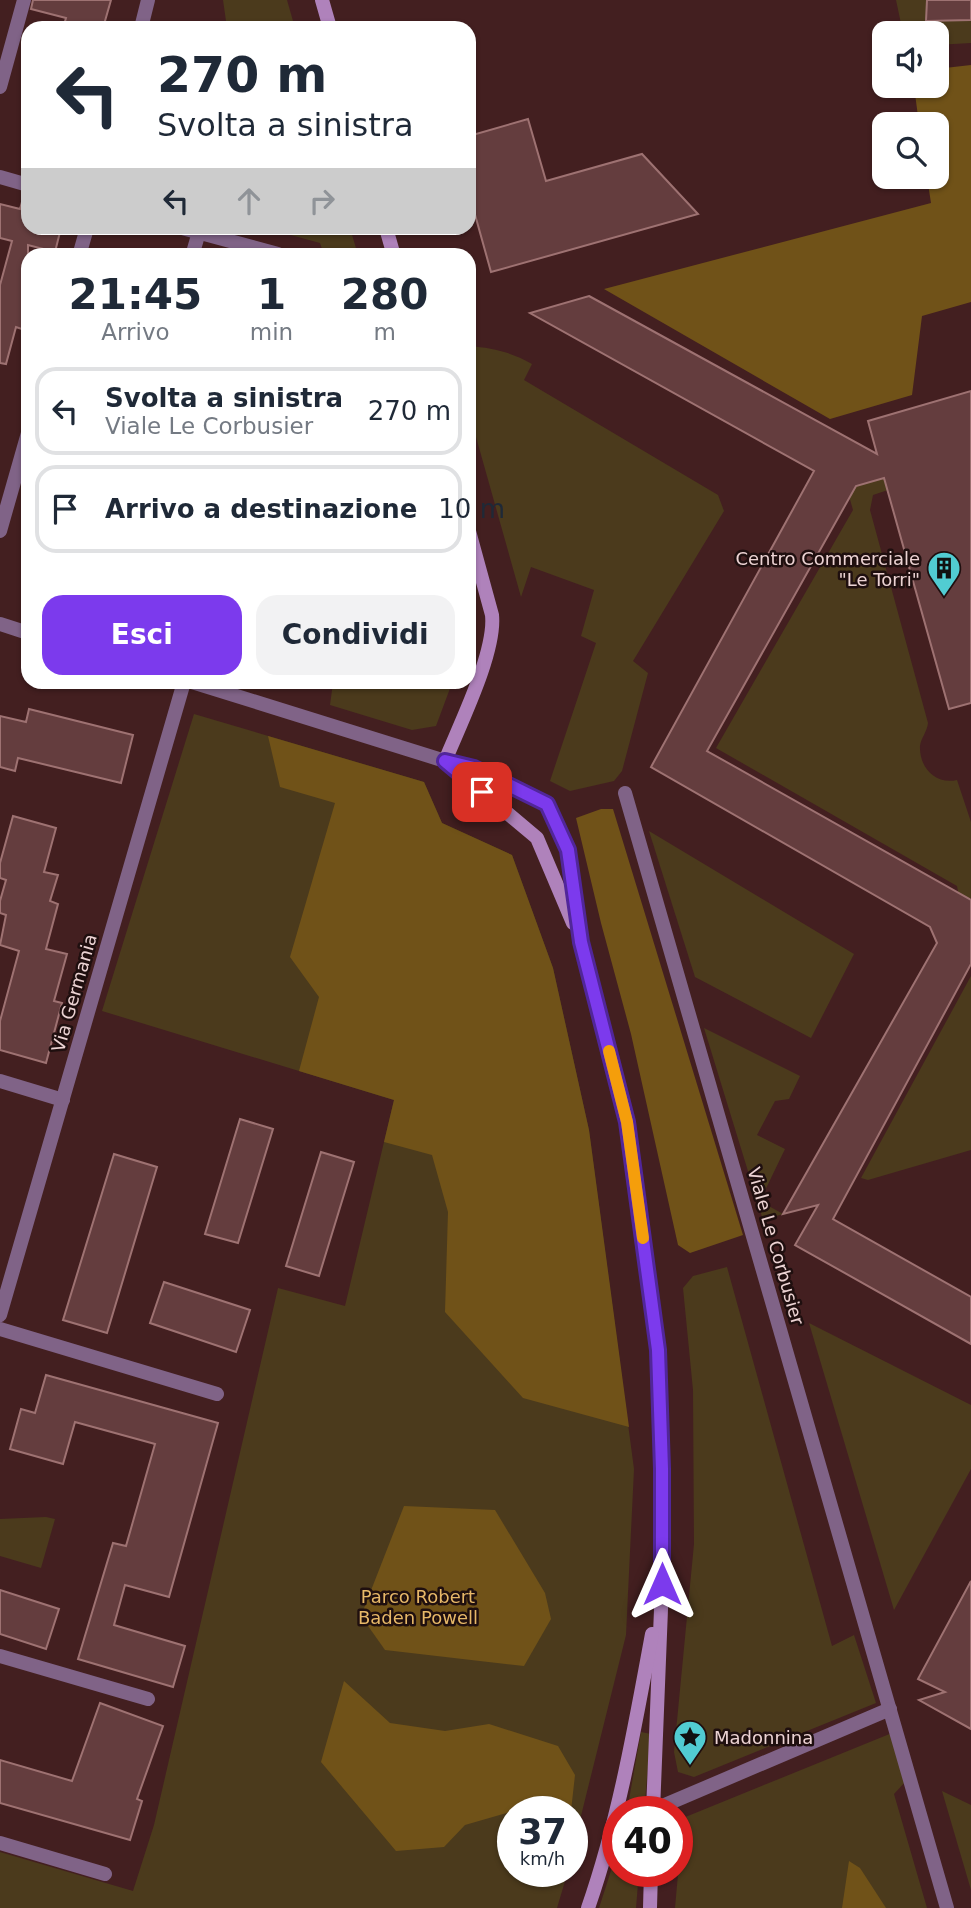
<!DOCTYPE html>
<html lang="it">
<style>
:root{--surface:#fff;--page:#f2f2f3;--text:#1f2937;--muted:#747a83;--line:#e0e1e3;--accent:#7c3aed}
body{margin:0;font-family:"DejaVu Sans",sans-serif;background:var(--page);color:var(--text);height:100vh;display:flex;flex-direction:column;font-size:26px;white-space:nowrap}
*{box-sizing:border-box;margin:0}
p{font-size:23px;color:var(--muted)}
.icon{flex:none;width:38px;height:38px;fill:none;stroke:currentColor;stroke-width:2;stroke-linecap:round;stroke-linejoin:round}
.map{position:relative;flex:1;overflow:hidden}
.details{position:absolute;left:21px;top:248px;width:455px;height:441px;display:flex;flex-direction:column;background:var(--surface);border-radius:21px;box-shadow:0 2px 5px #0004}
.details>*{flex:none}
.guide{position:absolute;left:21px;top:21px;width:455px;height:214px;border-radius:21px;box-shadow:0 2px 5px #0004;background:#fff;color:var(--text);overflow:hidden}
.tools{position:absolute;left:872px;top:21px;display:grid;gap:14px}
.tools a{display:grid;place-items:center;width:77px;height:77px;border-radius:14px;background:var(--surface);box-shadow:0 2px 5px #0004;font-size:35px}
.speed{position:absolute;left:497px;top:1796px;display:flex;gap:14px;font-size:35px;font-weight:700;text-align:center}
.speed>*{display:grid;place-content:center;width:91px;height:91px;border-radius:50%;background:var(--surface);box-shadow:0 2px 5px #0004;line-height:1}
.speed small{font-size:18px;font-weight:400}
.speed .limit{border:10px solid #d22;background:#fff;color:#111}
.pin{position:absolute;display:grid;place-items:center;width:60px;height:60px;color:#fff;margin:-30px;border-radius:14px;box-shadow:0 4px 10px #0006}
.me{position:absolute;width:77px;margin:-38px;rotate:0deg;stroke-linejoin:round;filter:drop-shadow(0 0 5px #0008)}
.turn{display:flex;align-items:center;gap:24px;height:147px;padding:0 21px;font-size:32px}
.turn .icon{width:91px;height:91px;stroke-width:2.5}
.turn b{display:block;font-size:49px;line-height:60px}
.lanes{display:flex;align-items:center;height:66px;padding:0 21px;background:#0003;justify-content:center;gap:35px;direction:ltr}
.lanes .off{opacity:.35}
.eta{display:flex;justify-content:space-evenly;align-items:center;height:119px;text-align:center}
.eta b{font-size:42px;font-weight:800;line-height:49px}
.action{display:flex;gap:14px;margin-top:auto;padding:14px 21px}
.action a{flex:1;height:80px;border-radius:21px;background:var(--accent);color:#fff;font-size:28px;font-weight:800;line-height:80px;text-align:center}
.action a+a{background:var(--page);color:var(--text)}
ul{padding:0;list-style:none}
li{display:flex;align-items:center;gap:21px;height:88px;margin:0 14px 10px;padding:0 7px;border:4px solid var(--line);border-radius:21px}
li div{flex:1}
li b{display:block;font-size:26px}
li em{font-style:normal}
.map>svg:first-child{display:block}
</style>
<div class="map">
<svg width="971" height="1908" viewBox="0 0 971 1908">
<rect width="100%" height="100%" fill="#431f20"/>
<g fill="#4b3a1c">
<polygon points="223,0 287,0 295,28 227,28"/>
<polygon points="896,0 927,0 926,21 971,20 971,43 936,45 936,33 903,33"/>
<polygon points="265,228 350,228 358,255 324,255 320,243"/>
<path d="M 469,346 C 493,348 511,352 532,364 L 524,380 L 718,495 L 724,511 L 633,661 L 648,673 L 622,771 L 614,781 L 570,791 L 550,781 L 596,643 L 581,636 L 594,590 L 531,567 L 521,597 L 469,412 Z"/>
<path d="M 884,478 L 888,490 L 873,495 L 870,510 L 928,723 C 927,732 921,738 920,746 C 919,767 935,785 957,780 L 971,822 L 971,898 L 960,901 L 957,886 L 716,748 L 853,510 L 847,489 Z"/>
<polygon points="333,683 421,683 441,688 441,683 452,683 436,726 412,730 330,705"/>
<polygon points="194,714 424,782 442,823 512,855 553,968 589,1130 634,1469 626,1635 572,1852 572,1811 513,1811 513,1871 568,1871 557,1908 0,1908 0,1852 133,1891 154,1825 278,1288 345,1306 394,1100 102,1011"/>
<polygon points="649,831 854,954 811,1038 695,977"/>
<polygon points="971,976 971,1150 868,1180 861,1178"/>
<polygon points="704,1028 800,1076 789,1099 775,1101 757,1135 785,1149 760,1201 783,1214 763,1220"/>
<polygon points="727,1267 832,1646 854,1635 876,1703 694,1777 678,1772 674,1752 694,1544 693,1390 683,1288 693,1276"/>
<polygon points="809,1323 971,1405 971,1469 894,1610"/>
<polygon points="46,1517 55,1519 41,1568 0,1556 0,1519"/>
<polygon points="641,1732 651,1734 644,1811 627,1811"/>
<polygon points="892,1733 906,1781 894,1794 927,1908 675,1908 683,1818"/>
<polygon points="942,1791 971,1805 971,1890"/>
<polygon points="618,1849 618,1871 639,1871 636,1908 599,1908"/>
</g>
<g fill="#705218">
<polygon points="971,65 971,302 922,316 912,395 830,419 604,289 931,203 927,177 936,177 936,124 919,124 914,86 936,86 936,69"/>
<polygon points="268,736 424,782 442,823 512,855 553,968 589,1130 629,1427 523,1398 445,1312 448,1212 432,1155 384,1142 394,1100 299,1071 319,997 290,957 335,803 280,787"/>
<polygon points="601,809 613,809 743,1235 690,1253 678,1245 631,1034 601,923 576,818"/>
<polygon points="404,1506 495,1510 545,1593 551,1619 524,1666 385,1650 361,1616"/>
<polygon points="344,1681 390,1723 445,1731 489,1724 558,1746 575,1775 571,1811 530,1811 525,1809 513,1811 465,1825 444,1847 396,1851 321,1762"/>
<polygon points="849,1861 860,1868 886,1908 842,1908"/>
</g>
<g fill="#643d3e" stroke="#9e7272" stroke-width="2">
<polygon points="33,0 111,0 103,28 63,28 66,18 31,9"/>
<polygon points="927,0 971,0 971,20 926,21"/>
<polygon points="528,119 546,181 642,154 698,214 491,272 469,193 469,136"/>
<polygon points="22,202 28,203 28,228 61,228 55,252 28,245 28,331 16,327 6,364 0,363 0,285 12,241 0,238 0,204 20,209"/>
<polygon points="589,296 877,454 868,421 971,391 971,703 949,709 884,478 856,486 707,751 971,900 971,964 833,1219 971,1297 971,1344 795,1245 818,1205 783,1214 937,943 930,927 651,767 814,471 530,313"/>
<polygon points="29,709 133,735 121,783 18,758 15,771 0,767 0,716 26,722"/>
<polygon points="13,816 56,828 44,872 58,875 50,901 58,904 46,949 67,954 54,1001 62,1003 46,1063 0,1050 0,1021 19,951 0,945 6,915 0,913 0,901 6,880 0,878 0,863"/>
<polygon points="240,1119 273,1129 238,1243 205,1234"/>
<polygon points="321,1152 354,1162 319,1276 286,1266"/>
<polygon points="114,1154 157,1167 107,1333 63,1320"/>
<polygon points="164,1282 250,1310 236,1352 150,1323"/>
<polygon points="46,1375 218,1423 169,1597 125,1585 114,1625 185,1646 173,1687 78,1659 113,1543 126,1546 155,1444 75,1422 63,1464 10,1449 21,1409 35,1413"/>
<polygon points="971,1581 971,1729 919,1700 945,1692 918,1679"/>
<polygon points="0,1590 59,1609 46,1649 0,1634"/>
<polygon points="100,1703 163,1726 137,1799 142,1801 130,1840 0,1803 0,1760 72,1781"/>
</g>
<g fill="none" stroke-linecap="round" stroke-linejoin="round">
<g stroke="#806387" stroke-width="14">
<polyline points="141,28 148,0"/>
<polyline points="0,87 24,0"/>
<polyline points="0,177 28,185"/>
<polyline points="182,228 278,254 278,256"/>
<polyline points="79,256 87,228"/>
<polyline points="192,256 199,232"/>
<polyline points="0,531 28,433"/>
<polyline points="0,624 28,633"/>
<polyline points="192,682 445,761"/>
<polyline points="625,793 947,1908"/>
<polyline points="0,1081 63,1100"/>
<polyline points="0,1315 184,682"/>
<polyline points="0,1329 217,1394"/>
<polyline points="0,1656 148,1699"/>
<polyline points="653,1810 890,1709"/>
<polyline points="0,1843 105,1874"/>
</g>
<g stroke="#af82bb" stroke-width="14">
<polyline points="322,0 330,28"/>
<polyline points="386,228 394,256"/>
<polyline points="445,761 474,768 547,804 568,850 581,942 627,1122 658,1350 662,1469 662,1584 653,1811"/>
<path d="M 445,761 C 460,724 496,652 492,615 L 469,531"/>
<polyline points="449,764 537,838 573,923"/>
<path d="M 588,1908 C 619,1819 635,1726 652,1634"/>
<polyline points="650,1908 651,1871"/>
</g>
</g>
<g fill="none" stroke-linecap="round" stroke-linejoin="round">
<defs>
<polyline id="route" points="482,792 445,761 474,768 547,804 568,850 581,942 627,1122 658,1350 662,1469 662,1584"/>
</defs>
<use href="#route" stroke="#51269a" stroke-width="18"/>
<use href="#route" stroke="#7c3aed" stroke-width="12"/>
<polyline stroke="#f59e0b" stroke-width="12" points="609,1051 627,1122 643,1238"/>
</g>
<defs>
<symbol id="building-pin" viewBox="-11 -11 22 30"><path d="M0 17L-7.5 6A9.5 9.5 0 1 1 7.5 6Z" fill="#51ccd2" stroke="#1f0f0f"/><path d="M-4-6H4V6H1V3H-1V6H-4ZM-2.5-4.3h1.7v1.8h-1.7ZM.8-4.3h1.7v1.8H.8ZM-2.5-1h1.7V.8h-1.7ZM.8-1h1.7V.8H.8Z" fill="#111"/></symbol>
<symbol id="sight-pin" viewBox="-11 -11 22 30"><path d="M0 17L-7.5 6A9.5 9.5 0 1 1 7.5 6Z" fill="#51ccd2" stroke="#1f0f0f"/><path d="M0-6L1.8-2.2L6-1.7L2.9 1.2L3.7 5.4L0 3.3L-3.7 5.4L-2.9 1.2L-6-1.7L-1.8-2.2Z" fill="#111"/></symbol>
</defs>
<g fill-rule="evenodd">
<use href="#building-pin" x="925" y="549" width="38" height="52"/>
<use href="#sight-pin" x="671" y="1718" width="38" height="52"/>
</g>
<g text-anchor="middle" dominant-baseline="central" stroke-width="5" stroke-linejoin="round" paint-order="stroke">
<g font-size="18" fill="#ecd3d3" stroke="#1f0f0f" text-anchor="end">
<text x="920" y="558">Centro Commerciale<tspan x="920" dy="21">"Le Torri"</tspan></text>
<text x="714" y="1737" text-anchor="start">Madonnina</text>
</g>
<g font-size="18" fill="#ecd3d3" stroke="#1f0f0f">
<text transform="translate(74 993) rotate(-74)">Via Germania</text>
<text transform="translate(776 1246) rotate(74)">Viale Le Corbusier</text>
</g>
<g font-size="18" fill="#e7b868" stroke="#1f0f0f">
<text x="418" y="1596">Parco Robert<tspan x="418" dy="21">Baden Powell</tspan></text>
</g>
</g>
</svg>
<div class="tools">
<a><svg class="icon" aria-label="sound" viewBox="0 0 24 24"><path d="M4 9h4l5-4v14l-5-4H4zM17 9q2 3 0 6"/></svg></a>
<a><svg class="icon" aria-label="search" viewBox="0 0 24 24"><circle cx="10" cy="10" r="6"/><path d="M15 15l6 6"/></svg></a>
</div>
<div class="speed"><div>37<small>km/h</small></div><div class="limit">40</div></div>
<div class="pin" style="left:482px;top:792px;background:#d93025"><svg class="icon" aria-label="arrive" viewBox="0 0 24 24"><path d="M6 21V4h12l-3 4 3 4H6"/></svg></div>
<svg class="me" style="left:662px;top:1584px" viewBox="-20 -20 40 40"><path d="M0-17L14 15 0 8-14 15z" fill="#7c3aed" stroke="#fff" stroke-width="4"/></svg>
<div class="guide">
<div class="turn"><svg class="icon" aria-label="left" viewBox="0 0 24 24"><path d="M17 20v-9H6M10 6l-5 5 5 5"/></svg><div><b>270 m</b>Svolta a sinistra</div></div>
<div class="lanes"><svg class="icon" aria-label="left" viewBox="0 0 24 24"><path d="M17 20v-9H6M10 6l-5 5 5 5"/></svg><svg class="icon off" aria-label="ahead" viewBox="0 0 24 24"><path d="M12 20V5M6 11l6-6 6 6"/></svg><svg class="icon off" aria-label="right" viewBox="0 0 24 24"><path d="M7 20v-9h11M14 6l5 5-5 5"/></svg></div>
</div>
<section class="details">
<div class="eta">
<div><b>21:45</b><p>Arrivo</p></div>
<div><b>1</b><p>min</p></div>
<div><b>280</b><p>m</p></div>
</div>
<ul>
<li><svg class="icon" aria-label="left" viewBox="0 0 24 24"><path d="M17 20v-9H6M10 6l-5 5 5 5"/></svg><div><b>Svolta a sinistra</b><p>Viale Le Corbusier</p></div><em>270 m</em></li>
<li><svg class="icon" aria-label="arrive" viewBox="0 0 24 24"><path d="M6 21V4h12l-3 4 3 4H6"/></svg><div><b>Arrivo a destinazione</b></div><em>10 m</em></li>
</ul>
<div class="action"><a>Esci</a><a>Condividi</a></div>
</section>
</div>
